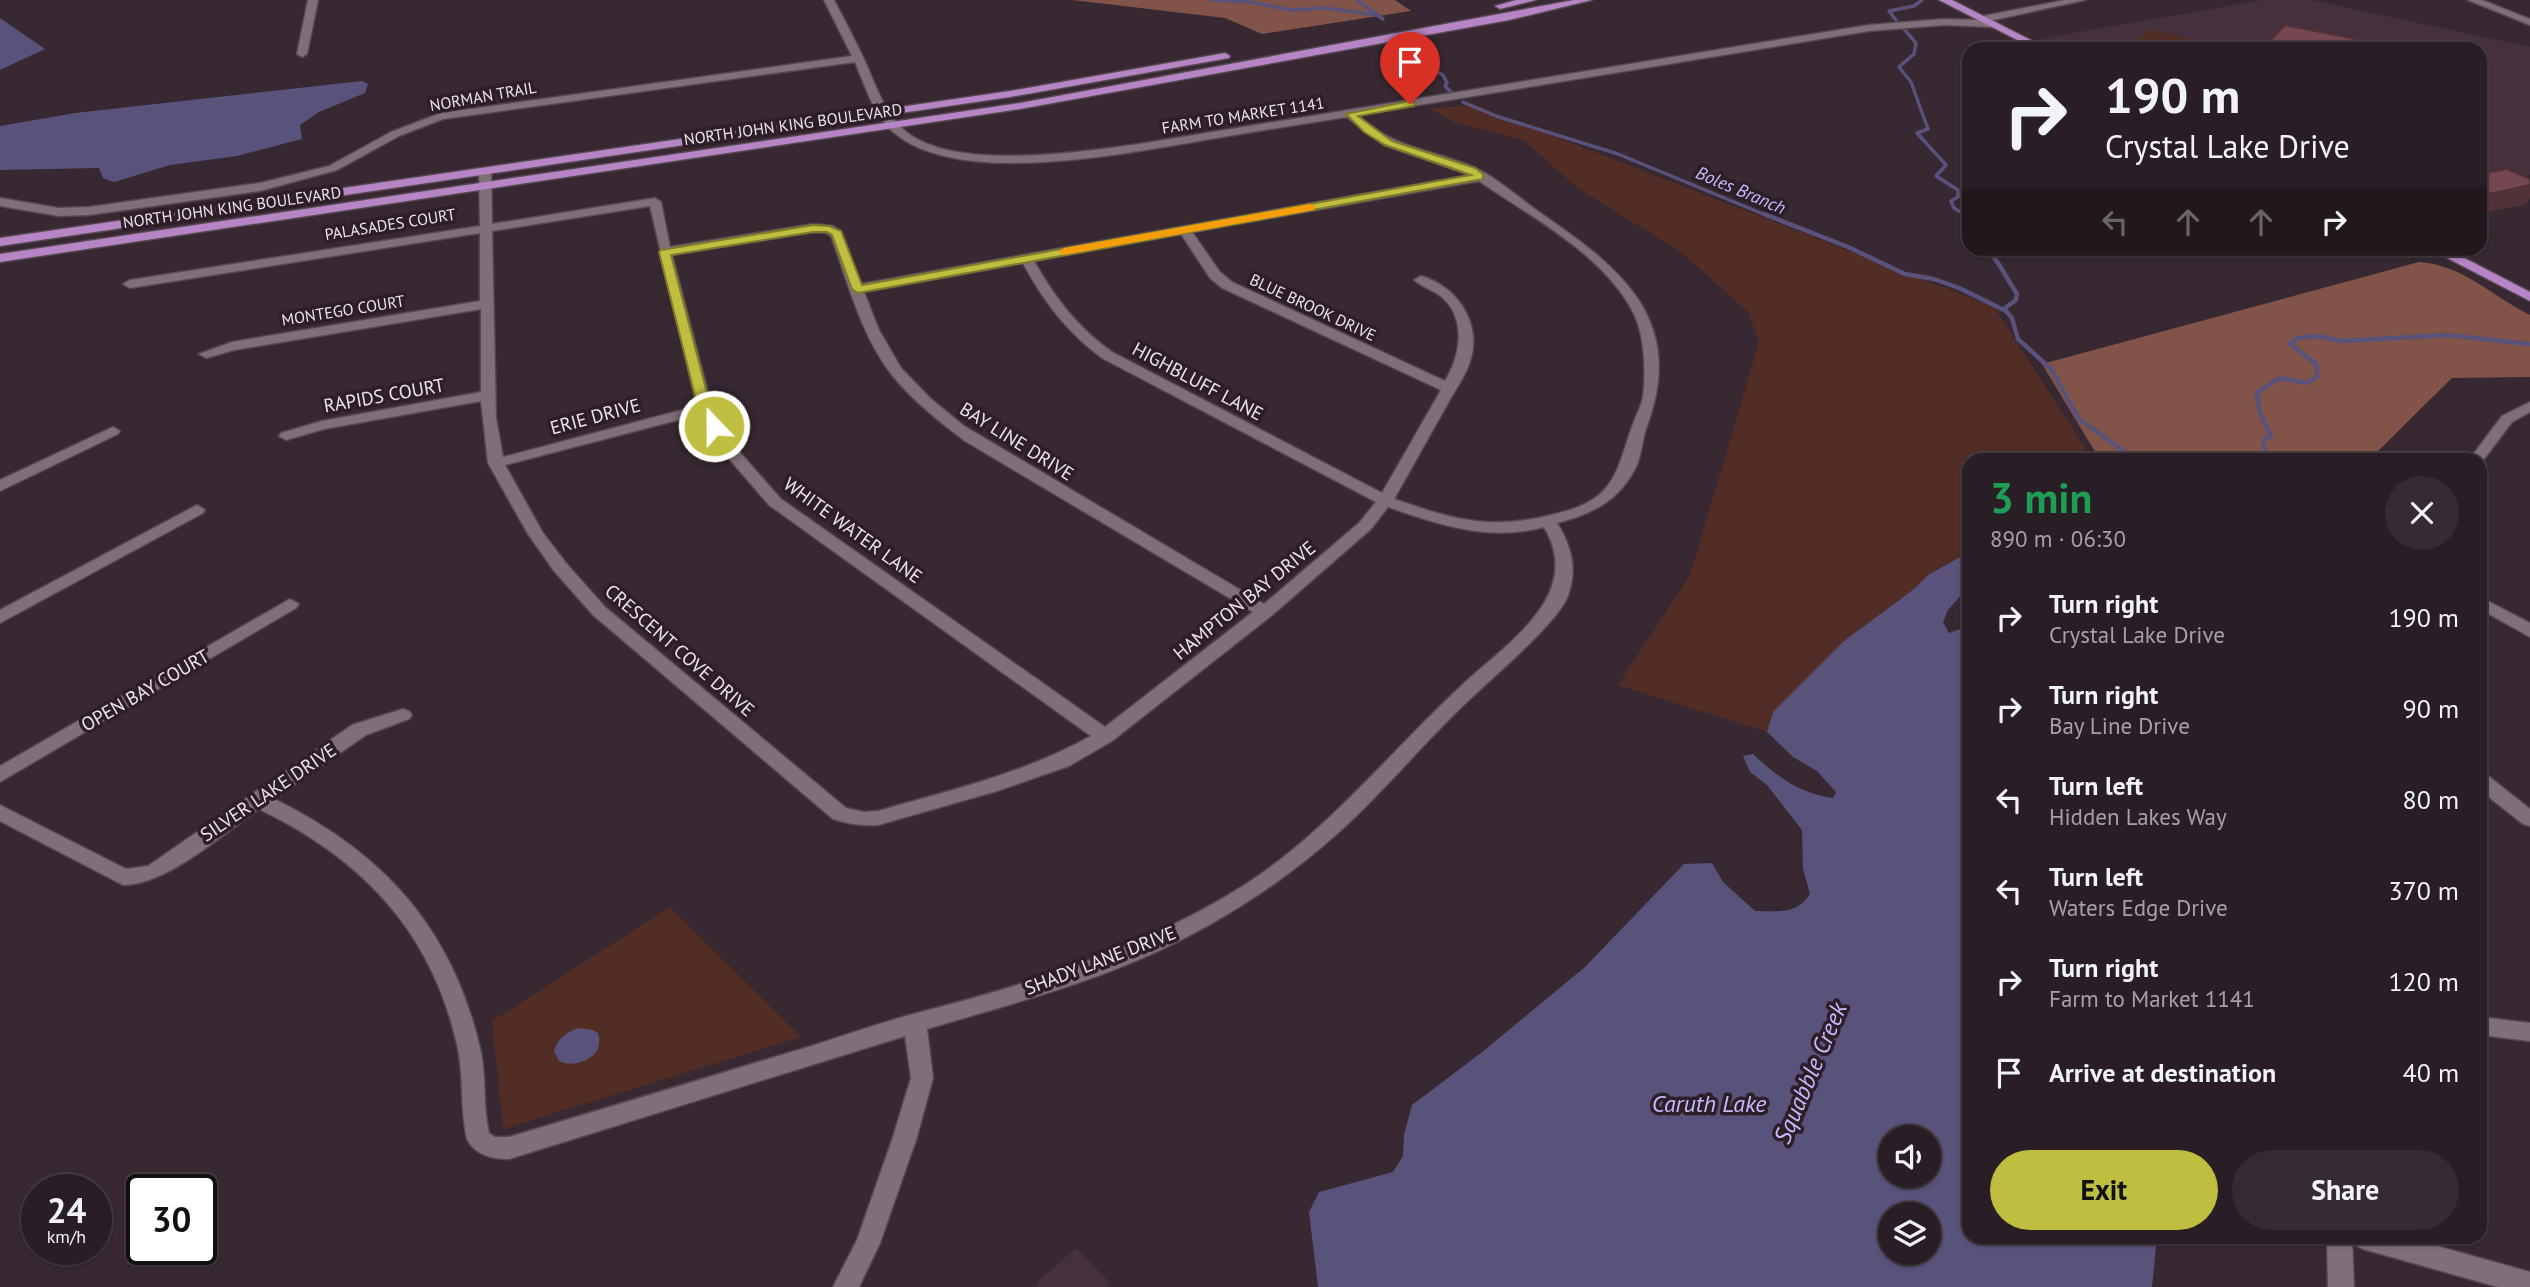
<!DOCTYPE html>
<meta charset="utf-8">
<style>
:root{--surface:#291e25;--page:#352b32;--text:#f1f3f6;--muted:#a5a2a7;--line:#453c42;--accent:#c0be41}
body{margin:0;font-family:"PT Sans",sans-serif;background:var(--page);color:var(--text);height:100vh;display:flex;flex-direction:column;font-size:26px;white-space:nowrap}
*{box-sizing:border-box;margin:0}
p{font-size:23px;color:var(--muted)}
.icon{flex:none;width:38px;height:38px;fill:none;stroke:currentColor;stroke-width:2;stroke-linecap:round;stroke-linejoin:round}
.map{position:relative;flex:1;overflow:hidden}
.details{position:absolute;left:1962px;top:453px;width:525px;height:791px;display:flex;flex-direction:column;background:var(--surface);border-radius:21px;box-shadow:0 2px 5px #0004,0 0 0 2px var(--line)}
.details>*{flex:none}
.hud{position:absolute;left:1962px;top:42px;width:525px;height:214px;border-radius:21px;box-shadow:0 2px 5px #0004,0 0 0 2px var(--line);background:#291e25;color:var(--text);overflow:hidden}
.tools{position:absolute;left:1878px;top:1125px;display:grid;gap:14px}
.tools a{display:grid;place-items:center;width:63px;height:63px;border-radius:50%;background:var(--surface);box-shadow:0 2px 5px #0004,0 0 0 2px var(--line);font-size:35px}
.speed{position:absolute;left:21px;top:1174px;display:flex;gap:14px;font-size:35px;font-weight:700;text-align:center}
.speed>*{display:grid;place-content:center;width:91px;height:91px;border-radius:50%;background:var(--surface);box-shadow:0 2px 5px #0004,0 0 0 2px var(--line);line-height:1}
.speed small{font-size:18px;font-weight:400}
.speed .limit{border:4px solid #111;border-radius:10px;background:#fff;color:#111}
.pin{position:absolute;display:grid;place-items:center;width:60px;height:60px;color:#fff;margin:-72px -30px;border-radius:50% 50% 50% 0;rotate:-45deg;box-shadow:0 0 7px #0007}
.pin .icon{rotate:45deg}
.me{position:absolute;width:77px;margin:-38px;rotate:338deg;stroke-linejoin:round;filter:drop-shadow(0 0 5px #0008)}
.turn{display:flex;align-items:center;gap:24px;height:147px;padding:0 28px;font-size:32px}
.turn .icon{width:91px;height:91px;stroke-width:2.5}
.turn b{display:block;font-size:49px;line-height:60px}
.lanes{display:flex;align-items:center;height:66px;padding:0 28px;background:#0003;justify-content:center;gap:35px;direction:ltr}
.lanes .off{opacity:.35}
.round{display:grid;place-items:center;flex:none;width:74px;height:74px;border-radius:37px;background:var(--page)}
.summary{display:flex;align-items:center;justify-content:space-between;height:119px;padding:0 28px}
h1{font-size:42px;font-weight:700;line-height:52px;color:#1e9e55}
.cta{display:flex;gap:14px;margin-top:auto;padding:14px 28px}
.cta a{flex:1;height:80px;border-radius:42px;background:var(--accent);color:#111;font-size:28px;font-weight:700;line-height:80px;text-align:center}
.cta a+a{background:var(--page);color:var(--text)}
ul{padding:0;list-style:none}
li{display:flex;align-items:center;gap:21px;height:91px;padding:0 28px}
li div{flex:1}
li b{display:block;font-size:26px}
li em{font-style:normal}
.map>svg:first-child{display:block}
</style>
<div class="map">
<svg width="2530" height="1287" viewBox="0 0 2530 1287">
<rect width="100%" height="100%" fill="#372831"/>
<g fill="#45313e">
<polygon points="2263,0 2311,0 2530,47 2530,175 2480,185 2480,49 2059,49 2039,39"/>
<polygon points="1076,1248 1110,1283 1106,1287 1038,1287 1035,1284"/>
</g>
<g fill="#512d26">
<path d="M 2154,29 L 2201,42 C 2181,55 2154,49 2132,43 Z"/>
<polygon points="1471,104 1994,307 2093,460 1969,460 1969,552 1928,575 1914,589 1844,641 1773,712 1767,732 1618,685 1690,575 1759,342 1748,312 1681,252 1579,189 1523,140 1453,122 1431,109"/>
<polygon points="670,907 801,1037 503,1129 492,1021"/>
</g>
<g fill="#825349">
<polygon points="1072,0 1395,0 1411,11 1262,34 1225,18"/>
<path d="M 2419,262 C 2463,265 2492,296 2530,315 L 2530,377 L 2452,378 L 2369,460 L 2100,460 L 2042,364 Z"/>
</g>
<g fill="#59527b" fill-rule="evenodd">
<polygon points="0,18 45,49 0,70"/>
<polygon points="362,81 368,84 365,93 319,112 300,125 302,139 237,156 170,165 114,182 103,178 99,168 0,170 0,126 75,113"/>
<path d="M 1969,552 L 1969,586 L 1948,610 L 1943,622 L 1949,633 L 1969,626 L 1969,1237 L 2157,1237 L 2152,1287 L 1318,1287 L 1309,1212 L 1319,1192 L 1393,1172 L 1403,1156 L 1404,1135 L 1412,1105 L 1481,1053 L 1585,967 L 1684,864 L 1712,863 L 1723,882 L 1755,911 C 1777,911 1797,915 1810,894 L 1803,869 L 1802,830 L 1767,785 L 1750,772 L 1743,756 L 1753,754 C 1776,776 1801,794 1833,798 L 1836,792 L 1817,771 L 1793,757 L 1767,732 L 1773,712 L 1844,641 L 1914,589 L 1928,575 ZM 1890,1138 L 1928,1138 L 1928,1176 L 1890,1176 ZM 1890,1214 L 1928,1214 L 1928,1253 L 1890,1253 Z"/>
<path d="M 579,1028 L 593,1030 L 598,1033 C 606,1055 578,1070 559,1061 L 554,1051 C 558,1038 566,1032 579,1028 Z"/>
</g>
<g fill="none" stroke-linecap="round" stroke-linejoin="round">
<g stroke="#59527b" stroke-width="3.5">
<polyline points="1211,0 1250,2 1291,10 1325,8 1377,15"/>
<polyline points="1357,0 1383,19"/>
<polyline points="1896,20 1889,11 1914,6 1922,0"/>
<polyline points="1904,29 1916,43 1914,54 1899,67 1911,82 1928,129 1917,133 1946,165 1936,176 1958,190 1958,197 1951,201 1954,208 1967,216"/>
<polyline points="1403,45 1402,51 1443,75 1447,83 1445,86 1452,93"/>
<polyline points="1463,102 1496,116 1618,154 1768,216"/>
</g>
<g stroke="#59527b" stroke-width="4.5">
<polyline points="1764,214 1848,247 1905,274 1934,279 1959,288 2006,311 2012,318 2018,339 2051,369 2079,419 2136,460"/>
<polyline points="1964,214 1969,217"/>
<path d="M 1986,248 C 2000,262 2006,278 2017,294 L 2016,300 L 2005,308 L 2006,311"/>
<polyline points="2266,460 2263,440 2271,436 2260,413 2257,393 2280,378 2306,383 2317,377 2316,364 2290,344 2297,338 2318,336 2341,341 2447,335 2530,344"/>
</g>
<defs>
<g id="minor">
<polygon points="308,0 318,0 307,54 302,57 297,54"/>
<path d="M 824,0 L 834,0 C 844,19 854,38 863,57 C 874,80 882,108 901,127 C 945,173 1080,152 1139,144 L 1869,25 L 1944,19 L 1979,20 L 1983,16 L 2065,0 L 2085,0 L 1989,21 L 1996,22 L 1998,24 L 1993,27 L 1944,25 L 1869,31 L 1358,115 C 1396,150 1428,148 1473,167 C 1496,177 1518,197 1539,212 C 1619,267 1687,318 1647,426 C 1642,439 1642,455 1636,467 C 1619,501 1592,514 1557,523 C 1572,547 1578,570 1567,598 C 1555,625 1492,678 1468,701 C 1423,743 1384,792 1338,833 C 1290,876 1235,913 1177,942 C 1098,982 1010,1004 927,1029 L 933,1078 L 916,1140 L 880,1243 L 859,1287 L 833,1287 L 857,1240 L 892,1140 L 911,1078 L 905,1036 L 509,1159 C 492,1159 475,1155 467,1139 C 460,1109 464,1079 458,1049 C 433,933 364,860 259,809 C 223,834 167,885 123,885 L 0,821 L 0,805 L 126,869 L 148,866 L 352,725 L 403,709 L 409,711 L 412,715 L 409,719 L 366,735 L 274,799 C 383,852 452,928 480,1048 C 487,1076 482,1105 489,1133 L 495,1137 L 509,1137 C 603,1109 697,1081 791,1052 C 832,1040 873,1025 913,1014 C 1027,985 1146,948 1246,884 C 1328,831 1391,751 1462,685 C 1507,643 1585,595 1544,527 C 1489,542 1440,525 1388,507 L 1371,529 L 1271,616 L 1112,741 L 1069,766 L 997,791 L 878,825 C 862,826 848,824 833,819 L 593,615 L 554,571 L 528,534 L 488,463 L 481,401 L 324,429 L 286,440 L 279,436 L 281,433 L 322,421 L 481,392 L 481,309 L 234,350 L 206,358 L 199,354 L 232,342 L 480,301 L 480,233 L 130,288 L 123,284 L 130,280 L 480,226 L 479,171 L 485,167 L 491,171 L 492,224 L 655,198 L 661,202 L 670,247 L 813,224 L 833,226 L 841,231 L 861,284 L 1470,175 L 1384,145 L 1347,117 C 1300,124 1253,132 1205,140 C 1127,153 963,187 897,135 C 875,119 865,86 855,62 L 443,119 L 399,136 L 337,170 L 260,191 L 89,215 L 59,216 L 0,206 L 0,198 L 59,208 L 89,207 L 260,183 L 329,166 L 391,132 L 441,113 L 852,56 ZM 1479,181 C 1531,217 1605,255 1634,314 C 1645,337 1646,372 1643,397 C 1641,407 1635,417 1632,427 C 1623,450 1621,470 1605,489 C 1594,502 1575,509 1559,513 C 1492,531 1458,521 1394,499 C 1412,468 1429,436 1447,405 C 1454,391 1464,379 1469,364 C 1484,326 1458,286 1421,276 L 1414,280 C 1422,287 1434,290 1443,298 C 1467,321 1460,356 1445,381 L 1232,282 L 1220,272 L 1192,232 ZM 650,206 L 697,406 L 503,457 L 496,418 L 492,231 ZM 813,232 L 826,233 L 831,236 C 848,283 861,335 892,375 C 913,401 939,421 965,441 L 1253,612 L 1105,727 L 781,499 L 730,441 L 712,408 L 672,255 ZM 1181,234 L 1210,278 L 1222,288 L 1441,390 L 1382,493 L 1112,352 C 1077,327 1055,298 1034,261 ZM 1023,263 C 1044,302 1067,332 1102,358 L 1376,502 L 1359,523 L 1264,604 L 964,426 L 931,399 L 901,368 L 879,330 L 864,292 ZM 701,414 L 718,446 L 769,505 L 1091,736 C 1025,773 951,790 878,811 L 864,812 L 846,808 L 605,607 L 566,563 L 543,533 L 505,465 Z"/>
<polygon points="2468,0 2482,0 2530,19 2530,25"/>
<polygon points="2323,248 2372,248 2343,255"/>
<polygon points="2530,402 2530,412 2512,422 2481,463 2480,460 2469,460 2502,416"/>
<polygon points="113,427 120,431 118,434 0,491 0,480"/>
<polygon points="197,505 205,510 203,513 0,623 0,610"/>
<polygon points="2480,597 2530,623 2530,637 2480,609"/>
<polygon points="290,599 299,604 296,608 0,782 0,766"/>
<polygon points="2480,773 2487,775 2530,809 2530,826 2523,824 2480,790"/>
<polygon points="2480,1017 2530,1023 2530,1041 2480,1035"/>
<polygon points="2327,1237 2405,1237 2530,1272 2530,1287 2498,1287 2363,1249 2354,1245 2352,1239 2354,1287 2328,1287"/>
</g>
<g id="major">
<polygon points="1516,0 1536,0 1500,9 1495,6"/>
<polygon points="1574,0 1592,0 1509,20 1020,109 0,262 0,254 1020,103"/>
<polygon points="1939,0 1952,0 2048,49 2035,49"/>
<polygon points="1225,53 1230,56 1229,58 1010,97 0,246 0,238 1010,91"/>
<polygon points="2428,248 2445,248 2530,292 2530,301"/>
</g>
</defs>
<use href="#minor" stroke="#54474f" stroke-width="3"/>
<use href="#major" stroke="#54474f" stroke-width="3"/>
<use href="#minor" fill="#806e79" fill-rule="evenodd"/>
<use href="#major" fill="#b784c5" fill-rule="evenodd"/>
</g>
<polygon fill="#523238" points="2530,185 2530,197 2527,204 2480,214 2480,196"/>
<g fill="#754750" stroke="#523238" stroke-width="2">
<polygon points="2285,25 2401,48 2400,49 2262,49"/>
<polygon points="2507,169 2530,179 2530,185 2480,196 2480,174"/>
</g>
<polygon fill="#c0be41" stroke="#7d7c2a" stroke-width="2" points="1410,101 1415,104 1414,106 1358,116 1392,141 1475,168 1483,174 1483,179 858,293 852,289 832,235 827,232 813,232 671,255 711,408 721,426 719,428 709,428 698,408 659,252 661,250 813,225 829,226 841,231 862,285 1471,175 1385,145 1364,132 1346,114"/>
<polygon fill="#f59e0b" points="1310,204 1316,207 1314,210 1064,255 1058,252 1064,248"/>
<g text-anchor="middle" dominant-baseline="central" stroke-width="7" stroke-linejoin="round" paint-order="stroke">
<g font-size="16" fill="#eee3e9" stroke="#2d1e27">
<text transform="translate(483 96) rotate(-10)">NORMAN TRAIL</text>
<text transform="translate(1243 115) rotate(-9)">FARM TO MARKET 1141</text>
<text transform="translate(793 124) rotate(-8)">NORTH JOHN KING BOULEVARD</text>
<text transform="translate(232 207) rotate(-8)">NORTH JOHN KING BOULEVARD</text>
<text transform="translate(390 224) rotate(-9)">PALASADES COURT</text>
<text transform="translate(1313 307) rotate(25)">BLUE BROOK DRIVE</text>
<text transform="translate(343 310) rotate(-9)">MONTEGO COURT</text>
</g>
<g font-size="18" font-style="italic" fill="#c5bbff" stroke="#2d1e27">
<text transform="translate(1741 190) rotate(23)">Boles Branch</text>
</g>
<g font-size="19" fill="#eee3e9" stroke="#2d1e27">
<text transform="translate(1198 381) rotate(28)">HIGHBLUFF LANE</text>
<text transform="translate(384 395) rotate(-10)">RAPIDS COURT</text>
<text transform="translate(595 416) rotate(-15)">ERIE DRIVE</text>
<text transform="translate(1017 441) rotate(32)">BAY LINE DRIVE</text>
<text transform="translate(853 530) rotate(36)">WHITE WATER LANE</text>
<text transform="translate(1244 600) rotate(-39)">HAMPTON BAY DRIVE</text>
<text transform="translate(680 650) rotate(41)">CRESCENT COVE DRIVE</text>
<text transform="translate(145 690) rotate(-30)">OPEN BAY COURT</text>
<text transform="translate(268 792) rotate(-34)">SILVER LAKE DRIVE</text>
<text transform="translate(1100 960) rotate(-21)">SHADY LANE DRIVE</text>
</g>
<g font-size="24" font-style="italic" fill="#c5bbff" stroke="#2d1e27">
<text transform="translate(1810 1073) rotate(-67)">Squabble Creek</text>
<text x="1709" y="1103">Caruth Lake</text>
</g>
</g>
</svg>
<div class="tools">
<a><svg class="icon" aria-label="sound" viewBox="0 0 24 24"><path d="M4 9h4l5-4v14l-5-4H4zM17 9q2 3 0 6"/></svg></a>
<a><svg class="icon" aria-label="layers" viewBox="0 0 24 24"><path d="M12 4l9 5-9 5-9-5zM3 14l9 5 9-5"/></svg></a>
</div>
<div class="speed"><div>24<small>km/h</small></div><div class="limit">30</div></div>
<div class="pin" style="left:1410px;top:104px;background:#d93025"><svg class="icon" aria-label="arrive" viewBox="0 0 24 24"><path d="M6 21V4h12l-3 4 3 4H6"/></svg></div>
<svg class="me" style="left:714px;top:426px" viewBox="-20 -20 40 40"><circle r="17" fill="#c0be41" stroke="#fff" stroke-width="3"/><path d="M0-11L8 9 0 5-8 9z" fill="#fff"/></svg>
<div class="hud">
<div class="turn"><svg class="icon" aria-label="right" viewBox="0 0 24 24"><path d="M7 20v-9h11M14 6l5 5-5 5"/></svg><div><b>190 m</b>Crystal Lake Drive</div></div>
<div class="lanes"><svg class="icon off" aria-label="left" viewBox="0 0 24 24"><path d="M17 20v-9H6M10 6l-5 5 5 5"/></svg><svg class="icon off" aria-label="ahead" viewBox="0 0 24 24"><path d="M12 20V5M6 11l6-6 6 6"/></svg><svg class="icon off" aria-label="ahead" viewBox="0 0 24 24"><path d="M12 20V5M6 11l6-6 6 6"/></svg><svg class="icon" aria-label="right" viewBox="0 0 24 24"><path d="M7 20v-9h11M14 6l5 5-5 5"/></svg></div>
</div>
<section class="details">
<div class="summary"><div><h1>3 min</h1><p>890 m · 06:30</p></div><a class="round"><svg class="icon" aria-label="close" viewBox="0 0 24 24"><path d="M6 6l12 12M18 6L6 18"/></svg></a></div>
<ul>
<li><svg class="icon" aria-label="right" viewBox="0 0 24 24"><path d="M7 20v-9h11M14 6l5 5-5 5"/></svg><div><b>Turn right</b><p>Crystal Lake Drive</p></div><em>190 m</em></li>
<li><svg class="icon" aria-label="right" viewBox="0 0 24 24"><path d="M7 20v-9h11M14 6l5 5-5 5"/></svg><div><b>Turn right</b><p>Bay Line Drive</p></div><em>90 m</em></li>
<li><svg class="icon" aria-label="left" viewBox="0 0 24 24"><path d="M17 20v-9H6M10 6l-5 5 5 5"/></svg><div><b>Turn left</b><p>Hidden Lakes Way</p></div><em>80 m</em></li>
<li><svg class="icon" aria-label="left" viewBox="0 0 24 24"><path d="M17 20v-9H6M10 6l-5 5 5 5"/></svg><div><b>Turn left</b><p>Waters Edge Drive</p></div><em>370 m</em></li>
<li><svg class="icon" aria-label="right" viewBox="0 0 24 24"><path d="M7 20v-9h11M14 6l5 5-5 5"/></svg><div><b>Turn right</b><p>Farm to Market 1141</p></div><em>120 m</em></li>
<li><svg class="icon" aria-label="arrive" viewBox="0 0 24 24"><path d="M6 21V4h12l-3 4 3 4H6"/></svg><div><b>Arrive at destination</b></div><em>40 m</em></li>
</ul>
<div class="cta"><a>Exit</a><a>Share</a></div>
</section>
</div>
